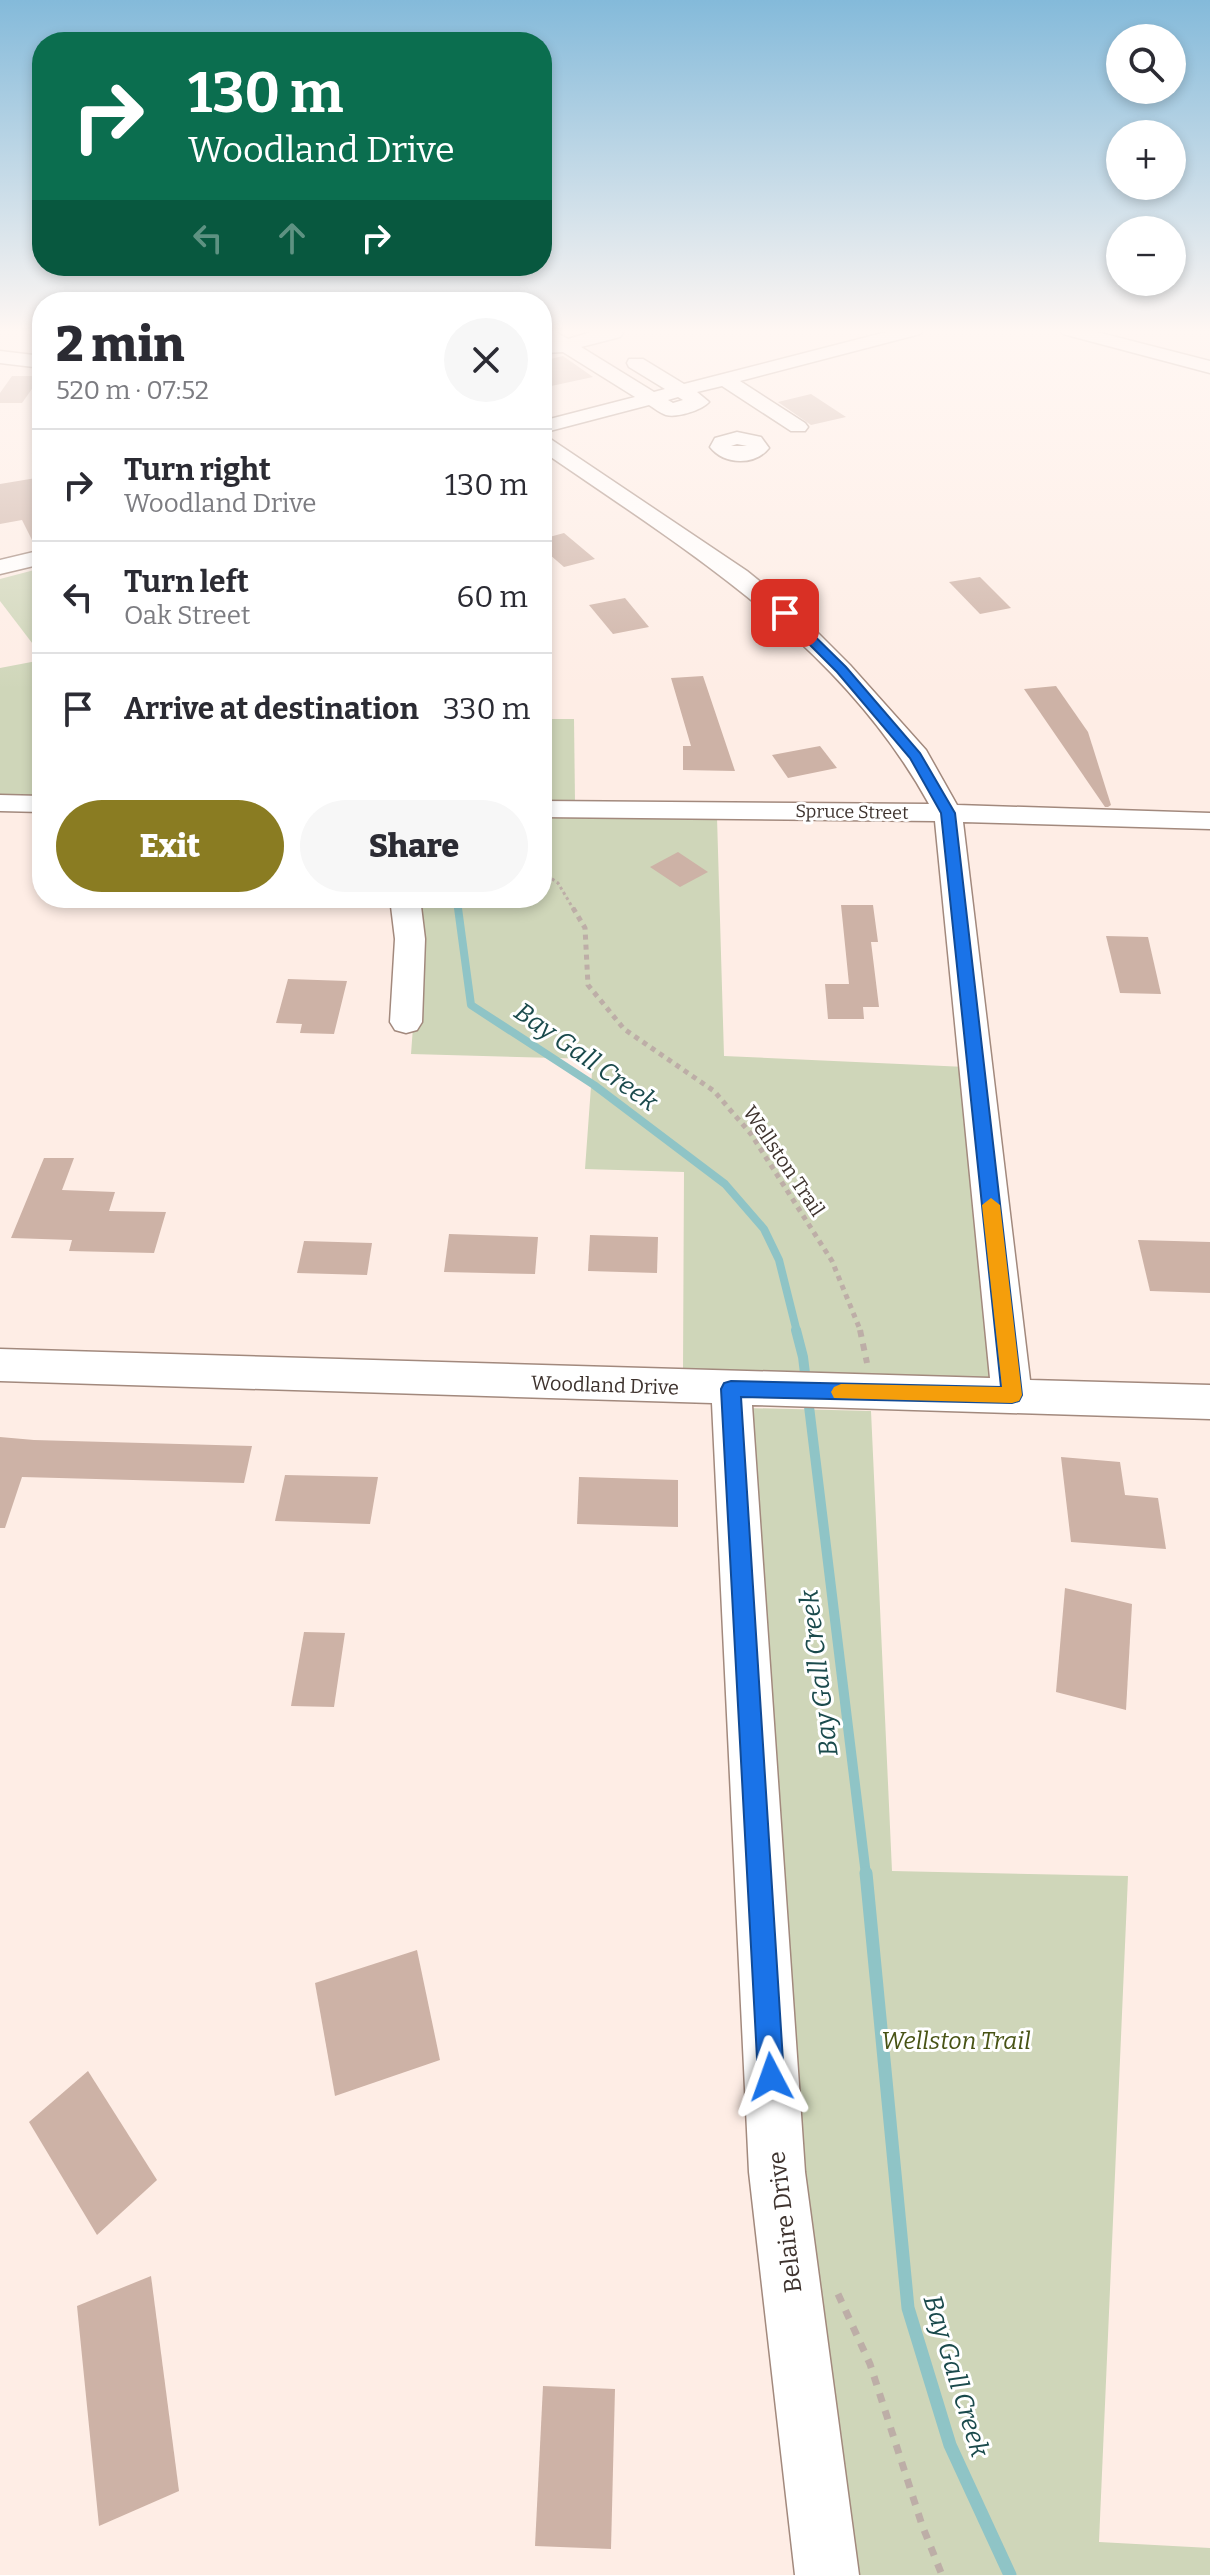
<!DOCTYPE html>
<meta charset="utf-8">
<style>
:root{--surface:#fff;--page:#f7f7f7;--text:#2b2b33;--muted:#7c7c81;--line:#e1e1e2;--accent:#8a7c22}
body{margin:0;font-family:Bitter,serif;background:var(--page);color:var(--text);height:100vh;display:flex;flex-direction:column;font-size:30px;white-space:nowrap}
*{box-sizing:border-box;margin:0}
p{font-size:26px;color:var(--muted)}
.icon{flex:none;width:44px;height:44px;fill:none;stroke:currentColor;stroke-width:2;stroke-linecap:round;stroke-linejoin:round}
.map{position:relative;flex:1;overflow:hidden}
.panel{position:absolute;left:32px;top:292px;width:520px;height:616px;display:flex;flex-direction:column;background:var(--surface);border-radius:32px;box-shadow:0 4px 12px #0003}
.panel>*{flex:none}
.banner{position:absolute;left:32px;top:32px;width:520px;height:244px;border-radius:32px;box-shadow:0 4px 12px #0003;background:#0b6e4f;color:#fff;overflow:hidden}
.fabs{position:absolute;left:1106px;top:24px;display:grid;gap:16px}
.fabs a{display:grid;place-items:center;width:80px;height:80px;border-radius:50%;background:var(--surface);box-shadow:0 4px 12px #0003;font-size:40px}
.pin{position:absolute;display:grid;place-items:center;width:68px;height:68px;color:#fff;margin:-34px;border-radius:16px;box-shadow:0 4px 12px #0006}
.me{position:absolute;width:88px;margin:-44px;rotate:356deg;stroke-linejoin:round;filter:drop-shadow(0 0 6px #0008)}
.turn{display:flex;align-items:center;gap:28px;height:168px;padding:0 24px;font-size:36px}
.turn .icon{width:104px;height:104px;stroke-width:2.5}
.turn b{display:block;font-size:56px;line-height:68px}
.lanes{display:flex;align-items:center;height:76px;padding:0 24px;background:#0003;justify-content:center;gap:40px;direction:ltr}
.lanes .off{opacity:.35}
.round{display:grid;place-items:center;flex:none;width:84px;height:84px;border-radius:42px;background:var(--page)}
.overview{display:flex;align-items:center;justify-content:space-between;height:136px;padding:0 24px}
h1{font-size:48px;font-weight:800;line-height:60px}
.action{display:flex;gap:16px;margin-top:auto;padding:16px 24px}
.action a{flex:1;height:92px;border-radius:48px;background:var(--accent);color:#fff;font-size:32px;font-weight:800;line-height:92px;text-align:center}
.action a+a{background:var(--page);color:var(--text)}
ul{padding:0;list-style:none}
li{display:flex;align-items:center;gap:24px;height:112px;padding:0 24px;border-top:2px solid var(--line)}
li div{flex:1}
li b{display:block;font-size:30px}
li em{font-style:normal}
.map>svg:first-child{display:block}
</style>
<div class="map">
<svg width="1210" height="2575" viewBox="0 0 1210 2575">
<rect width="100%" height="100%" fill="#feede5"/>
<g fill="#cfd6b9">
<polygon points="42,568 42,656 0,601 0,579"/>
<polygon points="42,660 42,797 0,796 0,668"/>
<polygon points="542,719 574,719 575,802 542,802"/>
<polygon points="542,814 717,817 724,1056 966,1067 1000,1383 683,1371 684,1172 585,1169 593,1059 411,1054 420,933 414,898 542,898"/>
<polygon points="747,1408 871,1411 892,1871 1128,1876 1099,2542 1210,2548 1210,2575 851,2575 798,2141"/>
</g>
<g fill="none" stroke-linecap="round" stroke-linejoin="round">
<polyline stroke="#8fc4c6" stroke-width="6" points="457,898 459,910"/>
<polyline stroke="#8fc4c6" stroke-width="8" points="458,908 471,1005 594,1085 725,1184 764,1229 779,1260 797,1332"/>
<polyline stroke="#8fc4c6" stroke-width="10" points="796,1330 803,1357 866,1875"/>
<polyline stroke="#8fc4c6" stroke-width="13" points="866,1873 908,2308 950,2445 1010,2575"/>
</g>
<g fill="#cdb2a6">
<polygon points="563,356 593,377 542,388 542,361"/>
<polygon points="12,376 41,376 22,403 0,403 0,393"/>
<polygon points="811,394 846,417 811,425 778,402"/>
<polygon points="42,477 42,547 36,548 22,520 0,524 0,484"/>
<polygon points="564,533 595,559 564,567 542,548 542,539"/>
<polygon points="980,577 1011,608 980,614 949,582"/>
<polygon points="625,598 649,627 613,634 589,605"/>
<polygon points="703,676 735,771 683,770 683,746 691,746 671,678"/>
<polygon points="1056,686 1088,732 1111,805 1108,807 1105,807 1024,689"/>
<polygon points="820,746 837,768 788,778 772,755"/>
<polygon points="678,852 708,872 680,887 650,867"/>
<polygon points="841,905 873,905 878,942 871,942 879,1007 863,1007 864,1019 828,1019 825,984 849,984"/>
<polygon points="1106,936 1148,937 1161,994 1120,993"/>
<polygon points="288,979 347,981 334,1034 300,1033 302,1024 276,1023"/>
<polygon points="44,1158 74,1158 62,1190 115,1192 109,1211 166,1212 154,1253 69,1251 72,1240 11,1238"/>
<polygon points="449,1234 538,1237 535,1274 444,1272"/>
<polygon points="590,1235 658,1237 657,1273 588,1271"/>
<polygon points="1138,1240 1210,1242 1210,1293 1150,1291"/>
<polygon points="304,1241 372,1243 367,1275 297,1273"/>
<polygon points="0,1437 34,1440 252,1446 244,1483 22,1477 5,1528 0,1528"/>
<polygon points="1061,1457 1120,1462 1125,1495 1158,1498 1166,1549 1071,1542"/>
<polygon points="285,1475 378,1477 370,1524 275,1521"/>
<polygon points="579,1477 678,1480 678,1527 577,1524"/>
<polygon points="1065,1588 1132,1604 1126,1710 1056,1692"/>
<polygon points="304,1632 345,1633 334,1707 291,1706"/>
<polygon points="417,1950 440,2060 335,2096 315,1983"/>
<polygon points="88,2071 157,2180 97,2235 29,2122"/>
<polygon points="151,2276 179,2491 99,2526 77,2306"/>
<polygon points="543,2386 615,2389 611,2549 535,2546"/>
</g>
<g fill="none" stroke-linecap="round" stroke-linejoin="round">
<defs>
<g id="minor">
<path d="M 542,330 L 552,330 L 568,339 L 598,330 L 621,330 L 623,333 L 620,337 L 581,347 L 654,392 L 665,389 L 629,367 L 627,363 L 629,359 L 643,359 L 684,384 L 894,330 L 923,330 L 920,334 L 740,381 L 805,423 L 808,427 L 805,431 L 791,431 L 722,386 L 697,392 L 709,402 C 702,410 677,418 666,415 C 660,413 654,408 649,405 L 542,433 L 542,421 L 635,397 L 563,352 L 545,353 L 543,349 L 550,344 L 542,339 ZM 678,397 L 683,400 L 673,403 L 668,400 Z"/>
<polygon points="1060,330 1089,330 1210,361 1210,373 1063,334"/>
<polygon points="0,351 42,356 42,368 0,363"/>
<path d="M 737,432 L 761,437 L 769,448 C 755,466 724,465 710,447 L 715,438 ZM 737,444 L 747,446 L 748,446 L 731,446 Z"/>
<path d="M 542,436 L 549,438 L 747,571 L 793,608 L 850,665 L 926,750 L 957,805 L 1210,813 L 1210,829 L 963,822 L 1030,1380 L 1210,1385 L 1210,1419 L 752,1405 L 805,2172 L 859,2575 L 795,2575 L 749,2172 L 712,1403 L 0,1381 L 0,1349 L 990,1378 L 935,821 L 542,817 L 542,801 L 929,804 C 840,643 689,552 542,451 Z"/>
<polygon points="42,550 42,564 0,574 0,560"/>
<polygon points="0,795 42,796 42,812 0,811"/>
<polygon points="390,898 420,898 425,939 422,1022 417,1030 406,1033 395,1030 390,1022 395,939"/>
</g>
</defs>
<use href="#minor" stroke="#a2897d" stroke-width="3"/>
<polyline stroke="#bdaea7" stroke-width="3" stroke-dasharray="3 3" stroke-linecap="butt" points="542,872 558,883 574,910"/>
<polyline stroke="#bdaea7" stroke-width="5" stroke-dasharray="5 5" stroke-linecap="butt" points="573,908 585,928 588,985 624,1029 714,1091 751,1134 832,1261 861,1332"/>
<polyline stroke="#bdaea7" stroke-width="6" stroke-dasharray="7 7" stroke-linecap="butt" points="860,1330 867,1363"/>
<polyline stroke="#bdaea7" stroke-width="7" stroke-dasharray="9 9" stroke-linecap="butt" points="838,2294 870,2364 922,2525 942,2575"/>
<use href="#minor" fill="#fff" fill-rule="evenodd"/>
</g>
<linearGradient id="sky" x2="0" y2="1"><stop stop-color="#84bada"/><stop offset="0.48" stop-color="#fff7f3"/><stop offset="1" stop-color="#fff7f3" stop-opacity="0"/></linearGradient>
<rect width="1210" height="690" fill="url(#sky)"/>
<polygon fill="#1a73e8" stroke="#114b97" stroke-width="2" points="781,611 789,611 846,667 920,753 955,813 1022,1395 1019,1401 1012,1403 741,1397 784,2077 780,2086 771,2090 762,2086 758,2077 721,1389 724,1383 731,1381 1001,1387 941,813 910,758 837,672 781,616"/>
<polygon fill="#f59e0b" points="991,1198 1000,1205 1022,1395 1019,1401 1012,1403 834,1398 831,1392 834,1387 841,1384 1002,1387 982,1205"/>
<g text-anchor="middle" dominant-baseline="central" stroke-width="6" stroke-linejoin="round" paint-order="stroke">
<g font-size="18" fill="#3e332e" stroke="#fff">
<text transform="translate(852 812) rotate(1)">Spruce Street</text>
</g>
<g font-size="20" fill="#3e332e" stroke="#fff">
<text transform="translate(784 1161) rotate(56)">Wellston Trail</text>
<text transform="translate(605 1385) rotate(2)">Woodland Drive</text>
</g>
<g font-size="24" font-style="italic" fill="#485315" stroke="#fff">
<text x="956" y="2041">Wellston Trail</text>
</g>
<g font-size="24" fill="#3e332e" stroke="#fff">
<text transform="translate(785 2222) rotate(-97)">Belaire Drive</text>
</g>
<g font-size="26" font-style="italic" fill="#1a4a4c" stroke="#fff">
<text transform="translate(586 1057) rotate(35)">Bay Gall Creek</text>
<text transform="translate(819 1673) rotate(-97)">Bay Gall Creek</text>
<text transform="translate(956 2376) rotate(73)">Bay Gall Creek</text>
</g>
</g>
</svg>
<div class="fabs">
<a><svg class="icon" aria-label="search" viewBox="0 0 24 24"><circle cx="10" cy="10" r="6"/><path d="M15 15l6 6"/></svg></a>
<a>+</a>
<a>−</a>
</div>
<div class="pin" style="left:785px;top:613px;background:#d93025"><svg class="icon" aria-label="arrive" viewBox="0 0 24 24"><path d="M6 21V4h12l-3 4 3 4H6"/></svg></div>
<svg class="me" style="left:771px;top:2077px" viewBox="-20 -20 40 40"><path d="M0-17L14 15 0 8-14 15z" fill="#1a73e8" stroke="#fff" stroke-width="4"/></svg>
<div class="banner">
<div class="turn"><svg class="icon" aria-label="right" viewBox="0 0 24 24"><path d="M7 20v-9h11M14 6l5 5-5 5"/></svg><div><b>130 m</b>Woodland Drive</div></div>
<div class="lanes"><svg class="icon off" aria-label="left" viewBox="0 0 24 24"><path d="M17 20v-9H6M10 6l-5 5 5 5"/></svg><svg class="icon off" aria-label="ahead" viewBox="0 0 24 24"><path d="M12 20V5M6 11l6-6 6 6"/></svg><svg class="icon" aria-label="right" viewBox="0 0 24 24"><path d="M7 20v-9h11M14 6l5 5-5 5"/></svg></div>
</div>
<section class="panel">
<div class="overview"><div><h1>2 min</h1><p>520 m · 07:52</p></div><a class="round"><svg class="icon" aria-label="close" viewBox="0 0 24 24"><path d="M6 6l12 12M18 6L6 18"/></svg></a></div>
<ul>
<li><svg class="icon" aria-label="right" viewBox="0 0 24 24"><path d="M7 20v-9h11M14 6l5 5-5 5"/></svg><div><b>Turn right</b><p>Woodland Drive</p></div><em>130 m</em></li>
<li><svg class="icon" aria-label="left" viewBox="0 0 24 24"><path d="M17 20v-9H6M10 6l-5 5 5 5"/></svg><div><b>Turn left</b><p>Oak Street</p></div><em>60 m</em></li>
<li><svg class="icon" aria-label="arrive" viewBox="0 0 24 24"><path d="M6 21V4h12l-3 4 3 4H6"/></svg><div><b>Arrive at destination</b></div><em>330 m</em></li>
</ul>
<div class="action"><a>Exit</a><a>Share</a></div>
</section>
</div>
